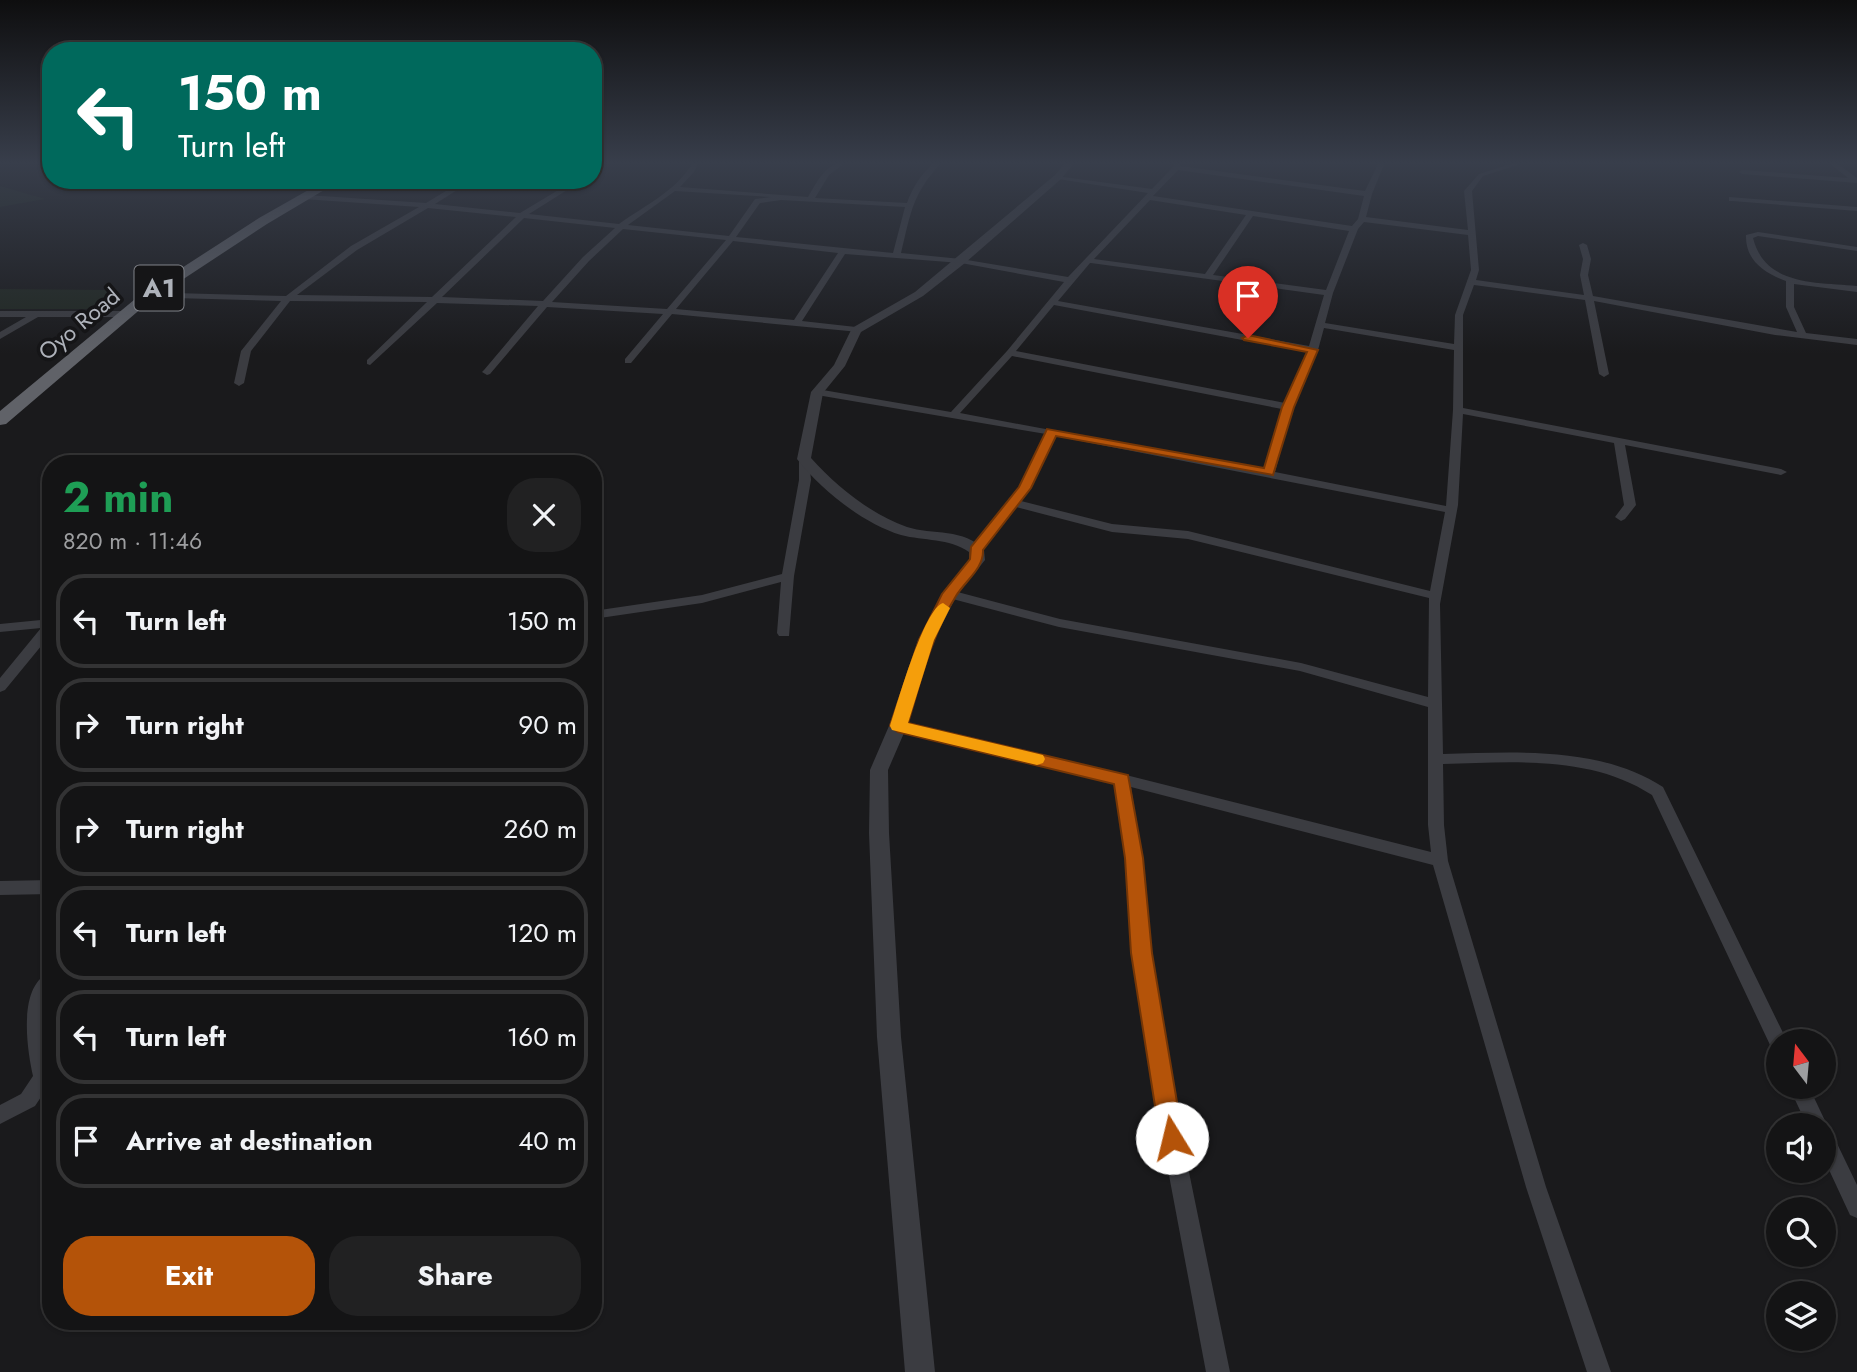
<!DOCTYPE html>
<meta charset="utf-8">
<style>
:root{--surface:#141415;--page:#212122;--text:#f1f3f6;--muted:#9d9ea0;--line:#333334;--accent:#b45309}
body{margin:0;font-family:Jost,sans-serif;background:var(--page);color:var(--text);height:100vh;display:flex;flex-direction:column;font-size:26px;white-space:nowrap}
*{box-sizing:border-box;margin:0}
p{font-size:23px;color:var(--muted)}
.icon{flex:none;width:38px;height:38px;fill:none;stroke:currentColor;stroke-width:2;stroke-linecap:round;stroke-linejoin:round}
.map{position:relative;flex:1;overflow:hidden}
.panel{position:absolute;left:42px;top:455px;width:560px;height:875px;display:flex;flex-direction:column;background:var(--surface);border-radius:28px;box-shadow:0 2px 5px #0004,0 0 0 2px var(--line)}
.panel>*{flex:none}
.banner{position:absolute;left:42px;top:42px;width:560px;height:147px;border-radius:28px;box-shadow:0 2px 5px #0004,0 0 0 2px var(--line);background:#00695c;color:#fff;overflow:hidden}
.needle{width:46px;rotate:344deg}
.tools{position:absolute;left:1766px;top:1029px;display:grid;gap:14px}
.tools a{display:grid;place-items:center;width:70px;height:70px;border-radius:50%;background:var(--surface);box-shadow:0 2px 5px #0004,0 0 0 2px var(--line);font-size:35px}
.pin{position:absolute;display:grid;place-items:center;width:60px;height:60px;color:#fff;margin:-72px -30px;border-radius:50% 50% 50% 0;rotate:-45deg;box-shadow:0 0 7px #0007}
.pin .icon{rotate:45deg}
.me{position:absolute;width:77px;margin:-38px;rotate:351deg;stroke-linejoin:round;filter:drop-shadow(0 0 5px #0008)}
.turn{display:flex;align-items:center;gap:24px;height:147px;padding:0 21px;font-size:32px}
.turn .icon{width:91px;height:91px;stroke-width:2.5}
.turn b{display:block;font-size:49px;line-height:60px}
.round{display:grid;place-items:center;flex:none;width:74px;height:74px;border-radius:28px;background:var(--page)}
.head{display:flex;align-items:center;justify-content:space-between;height:119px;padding:0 21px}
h1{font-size:42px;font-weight:700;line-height:52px;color:#1e9e55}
.button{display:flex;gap:14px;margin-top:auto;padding:14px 21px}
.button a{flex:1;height:80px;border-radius:28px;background:var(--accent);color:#fff;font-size:28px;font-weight:700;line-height:80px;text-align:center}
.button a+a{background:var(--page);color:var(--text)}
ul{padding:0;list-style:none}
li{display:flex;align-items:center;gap:21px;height:94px;margin:0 14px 10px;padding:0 7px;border:4px solid var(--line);border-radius:28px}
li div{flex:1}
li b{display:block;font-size:26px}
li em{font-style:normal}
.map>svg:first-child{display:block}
</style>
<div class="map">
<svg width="1857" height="1372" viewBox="0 0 1857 1372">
<rect width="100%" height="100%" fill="#1a1a1c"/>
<g fill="#202721">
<polygon points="0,186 45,199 0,207"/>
<polygon points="0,289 118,290 87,309 0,309"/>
</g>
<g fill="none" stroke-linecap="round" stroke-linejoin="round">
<g fill="#3b3c41" fill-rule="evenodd">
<polygon points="601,162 608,162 593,174 593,168"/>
<path d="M 693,162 L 699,162 L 694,172 L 680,187 L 808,197 C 817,182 826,162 846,162 L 829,175 L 815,198 L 907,203 C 913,186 922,173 935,162 L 942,162 C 912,194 911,212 901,253 L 961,259 L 1068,277 L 1148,193 L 1058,179 L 1056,176 L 1152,189 L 1173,167 L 1175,162 L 1181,162 L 1180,166 L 1365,191 L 1379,162 L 1385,162 L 1372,194 L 1366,217 L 1468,230 L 1464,191 L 1479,174 L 1517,162 L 1527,162 L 1483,176 L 1472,191 L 1479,270 L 1476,280 L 1584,295 L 1580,275 L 1583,259 L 1579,245 L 1583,243 L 1587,245 L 1591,259 L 1588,275 L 1593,296 L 1797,332 L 1786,307 L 1786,281 C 1764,273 1745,260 1746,235 L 1758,232 L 1857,247 L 1857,251 L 1758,236 L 1753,238 C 1765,286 1816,282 1857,286 L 1857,292 L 1794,284 L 1794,307 L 1806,333 L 1857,339 L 1857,345 L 1775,335 L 1594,301 L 1609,374 L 1604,377 L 1599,374 L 1585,300 L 1474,285 L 1463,315 L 1463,408 L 1781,469 L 1787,472 L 1781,475 L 1625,445 L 1636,505 L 1625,519 L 1621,521 L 1615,517 L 1624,505 L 1614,443 L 1463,414 L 1458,505 L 1440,604 L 1443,754 C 1517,752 1599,746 1663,787 L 1787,1041 L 1778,1041 L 1778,1049 L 1771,1047 L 1652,795 C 1591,755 1512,762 1443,764 L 1444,825 L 1448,861 L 1546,1187 L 1611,1372 L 1587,1372 L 1526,1187 L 1433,865 L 1131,787 L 1142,858 L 1151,953 L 1182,1138 L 1230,1372 L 1206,1372 L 1162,1138 L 1133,953 L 1126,858 L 1115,783 L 898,731 L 891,726 L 898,721 L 1122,774 L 1431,852 L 1428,825 L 1428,707 L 1300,671 L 1059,627 L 945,597 L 944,594 L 950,590 L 1060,619 L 1301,663 L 1428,697 L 1429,598 L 1188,539 L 1112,532 L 1016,507 L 980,553 L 972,553 L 970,550 L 972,547 L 1020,487 L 1046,434 L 817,395 L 812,392 L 817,389 L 951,412 L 1007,351 L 1064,282 L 961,263 L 845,254 L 802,321 L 856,327 L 861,330 L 859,332 L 672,314 L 631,363 L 625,363 L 625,359 L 663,314 L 547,307 L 490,374 L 487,375 L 482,372 L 484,370 L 538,306 L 437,303 L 370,365 L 367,364 L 367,360 L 427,302 L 290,301 L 251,351 L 244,383 L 239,386 L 234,383 L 241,351 L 281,301 L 174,298 L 145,301 L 141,298 L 155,294 L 174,293 L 286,296 L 351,246 L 419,207 L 303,199 L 303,195 L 306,195 L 426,203 L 464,180 L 473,180 L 435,204 L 520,213 L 575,180 L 583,180 L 529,214 L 619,224 C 645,205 677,191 693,162 ZM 1178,170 L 1364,196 L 1358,219 L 1352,226 L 1153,196 ZM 675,191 L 771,197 L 755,199 L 729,236 L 628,225 ZM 781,200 L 905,207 L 893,253 L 736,237 L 760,203 ZM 1150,200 L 1246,215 L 1205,274 L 1094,259 ZM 428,208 L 516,217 L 432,297 L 297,295 L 357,250 ZM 1253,216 L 1349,231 L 1326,290 L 1213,275 ZM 524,218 L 615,228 L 583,257 L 543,301 L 442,297 ZM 1364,222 L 1468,235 L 1471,270 L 1455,315 L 1454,344 L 1325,323 L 1333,293 L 1358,229 ZM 623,229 L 726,240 L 667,309 L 552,302 L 589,261 ZM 733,241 L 838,253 L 794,320 L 676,309 ZM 1090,263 L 1091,263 L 1324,295 L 1309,346 L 1058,301 ZM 1054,305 L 1307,352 L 1285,403 L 1016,351 ZM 1324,328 L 1454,350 L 1453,410 L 1446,506 L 1275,472 L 1293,407 L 1318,350 ZM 1012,356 L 1282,409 L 1264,470 L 960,413 ZM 1055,436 L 1445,512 L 1430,591 L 1188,531 L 1112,524 L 1021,501 L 1031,488 Z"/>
<polygon points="1828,162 1835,162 1857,178 1857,183 1742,174 1739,172 1742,170 1848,178"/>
<polygon points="1729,197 1857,207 1857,211 1732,201 1729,201"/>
<polygon points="0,311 126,311 130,314 126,317 38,317 0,339 0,332 26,317 0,317"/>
<polygon points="804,456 809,459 811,480 794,576 789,636 779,636 777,633 781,582 702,603 593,619 593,611 702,595 782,574 799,480 799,459"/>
<polygon points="51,619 51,634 5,690 0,692 0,678 41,628 0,632 0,624"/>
<polygon points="51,880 51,894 0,895 0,881"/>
<path d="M 51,972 L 51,994 L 45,1026 L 51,1082 L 35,1106 L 0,1124 L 0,1105 L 21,1094 L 33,1076 C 27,1050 17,984 51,972 Z"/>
<polygon points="1789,1087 1809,1087 1827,1125 1825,1129 1831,1131 1857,1185 1857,1218 1850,1215 1824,1159 1824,1125 1807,1125"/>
</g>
<path fill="#3b3c41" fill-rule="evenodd" d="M 1066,162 L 1075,162 L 1061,179 L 965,263 L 923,296 L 861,332 L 845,366 L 823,393 L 811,458 C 836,486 872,515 907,527 C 932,535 965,528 984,550 L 985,560 L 957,595 L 934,640 L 907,726 L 888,770 L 889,833 L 901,1037 L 935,1372 L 905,1372 L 877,1037 L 869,833 L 870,770 L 889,726 L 918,640 L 942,594 L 969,560 L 969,552 C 949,538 924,541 901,535 C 864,524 821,490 797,459 L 811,392 L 834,365 L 852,328 L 915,292 L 1055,175 Z"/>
<polygon fill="#606268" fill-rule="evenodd" points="326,180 341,180 267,224 150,301 6,424 0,425 0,411 140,295 259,218"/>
</g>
<linearGradient id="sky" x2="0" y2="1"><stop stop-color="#0e0e0f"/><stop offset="0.46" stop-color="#383e4b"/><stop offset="1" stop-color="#383e4b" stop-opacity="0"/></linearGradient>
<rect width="1857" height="354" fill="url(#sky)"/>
<path fill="#b45309" stroke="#753606" stroke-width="2" d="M 1248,335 L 1318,350 L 1294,407 L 1273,475 L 1056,436 L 1031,488 L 983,550 C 984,568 966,580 956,596 C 932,634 921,680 908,723 L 1128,775 L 1143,858 L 1152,953 L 1183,1138 L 1180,1145 L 1172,1148 L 1164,1145 L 1160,1138 L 1131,953 L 1125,858 L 1114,784 L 898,732 L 890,726 L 919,640 L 942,594 L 970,559 L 971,547 L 1019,487 L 1047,429 L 1264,468 L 1282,407 L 1307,352 L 1244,340 L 1242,338 Z"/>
<path fill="#f59e0b" d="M 943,603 L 950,608 L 934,640 L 908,723 L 1043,755 L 1045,759 L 1043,763 L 1037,765 L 892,730 L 890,726 C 897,705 924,608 943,603 Z"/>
<g text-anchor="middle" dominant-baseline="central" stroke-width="7" stroke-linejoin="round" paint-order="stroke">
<g font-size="23" fill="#aeb2ba" stroke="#151517">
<text transform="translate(79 324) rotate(-40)">Oyo Road</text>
</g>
<rect fill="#151517" stroke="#808389" stroke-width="2" x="134.5" y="265.5" width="49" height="45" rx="5"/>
<g font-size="26" font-weight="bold" fill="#aeb2ba">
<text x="159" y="288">A1</text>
</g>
</g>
</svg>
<div class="tools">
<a><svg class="needle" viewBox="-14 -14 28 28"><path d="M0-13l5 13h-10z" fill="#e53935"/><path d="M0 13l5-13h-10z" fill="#9d9ea0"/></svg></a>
<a><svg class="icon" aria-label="sound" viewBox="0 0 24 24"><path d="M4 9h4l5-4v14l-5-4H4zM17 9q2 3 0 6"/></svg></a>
<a><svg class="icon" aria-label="search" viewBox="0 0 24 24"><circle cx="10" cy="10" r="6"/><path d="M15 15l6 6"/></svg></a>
<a><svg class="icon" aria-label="layers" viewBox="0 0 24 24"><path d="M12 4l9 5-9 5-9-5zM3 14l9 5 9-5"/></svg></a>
</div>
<div class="pin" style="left:1248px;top:338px;background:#d93025"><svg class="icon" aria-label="arrive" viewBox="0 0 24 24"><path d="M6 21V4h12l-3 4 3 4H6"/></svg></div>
<svg class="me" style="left:1172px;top:1138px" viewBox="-20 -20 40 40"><circle r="19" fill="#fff"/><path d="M0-13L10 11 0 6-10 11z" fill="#b45309"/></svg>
<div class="banner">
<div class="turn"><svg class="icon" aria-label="left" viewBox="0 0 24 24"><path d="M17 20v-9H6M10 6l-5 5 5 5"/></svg><div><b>150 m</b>Turn left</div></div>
</div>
<section class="panel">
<div class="head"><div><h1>2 min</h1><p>820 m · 11:46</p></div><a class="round"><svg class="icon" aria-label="close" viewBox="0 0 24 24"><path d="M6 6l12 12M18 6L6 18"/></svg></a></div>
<ul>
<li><svg class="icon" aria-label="left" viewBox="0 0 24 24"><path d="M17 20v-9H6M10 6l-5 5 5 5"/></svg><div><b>Turn left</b></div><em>150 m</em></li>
<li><svg class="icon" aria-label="right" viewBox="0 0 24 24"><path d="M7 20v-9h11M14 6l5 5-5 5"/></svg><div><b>Turn right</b></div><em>90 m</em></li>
<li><svg class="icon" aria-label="right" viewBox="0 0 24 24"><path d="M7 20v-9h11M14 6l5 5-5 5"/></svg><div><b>Turn right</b></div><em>260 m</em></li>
<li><svg class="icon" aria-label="left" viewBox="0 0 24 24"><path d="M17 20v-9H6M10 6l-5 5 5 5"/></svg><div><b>Turn left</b></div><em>120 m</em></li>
<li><svg class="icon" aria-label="left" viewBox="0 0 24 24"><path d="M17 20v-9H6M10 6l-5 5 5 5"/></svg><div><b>Turn left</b></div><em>160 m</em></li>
<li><svg class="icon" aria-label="arrive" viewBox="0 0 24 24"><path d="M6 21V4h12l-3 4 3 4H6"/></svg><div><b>Arrive at destination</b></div><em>40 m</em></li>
</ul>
<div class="button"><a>Exit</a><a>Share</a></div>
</section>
</div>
